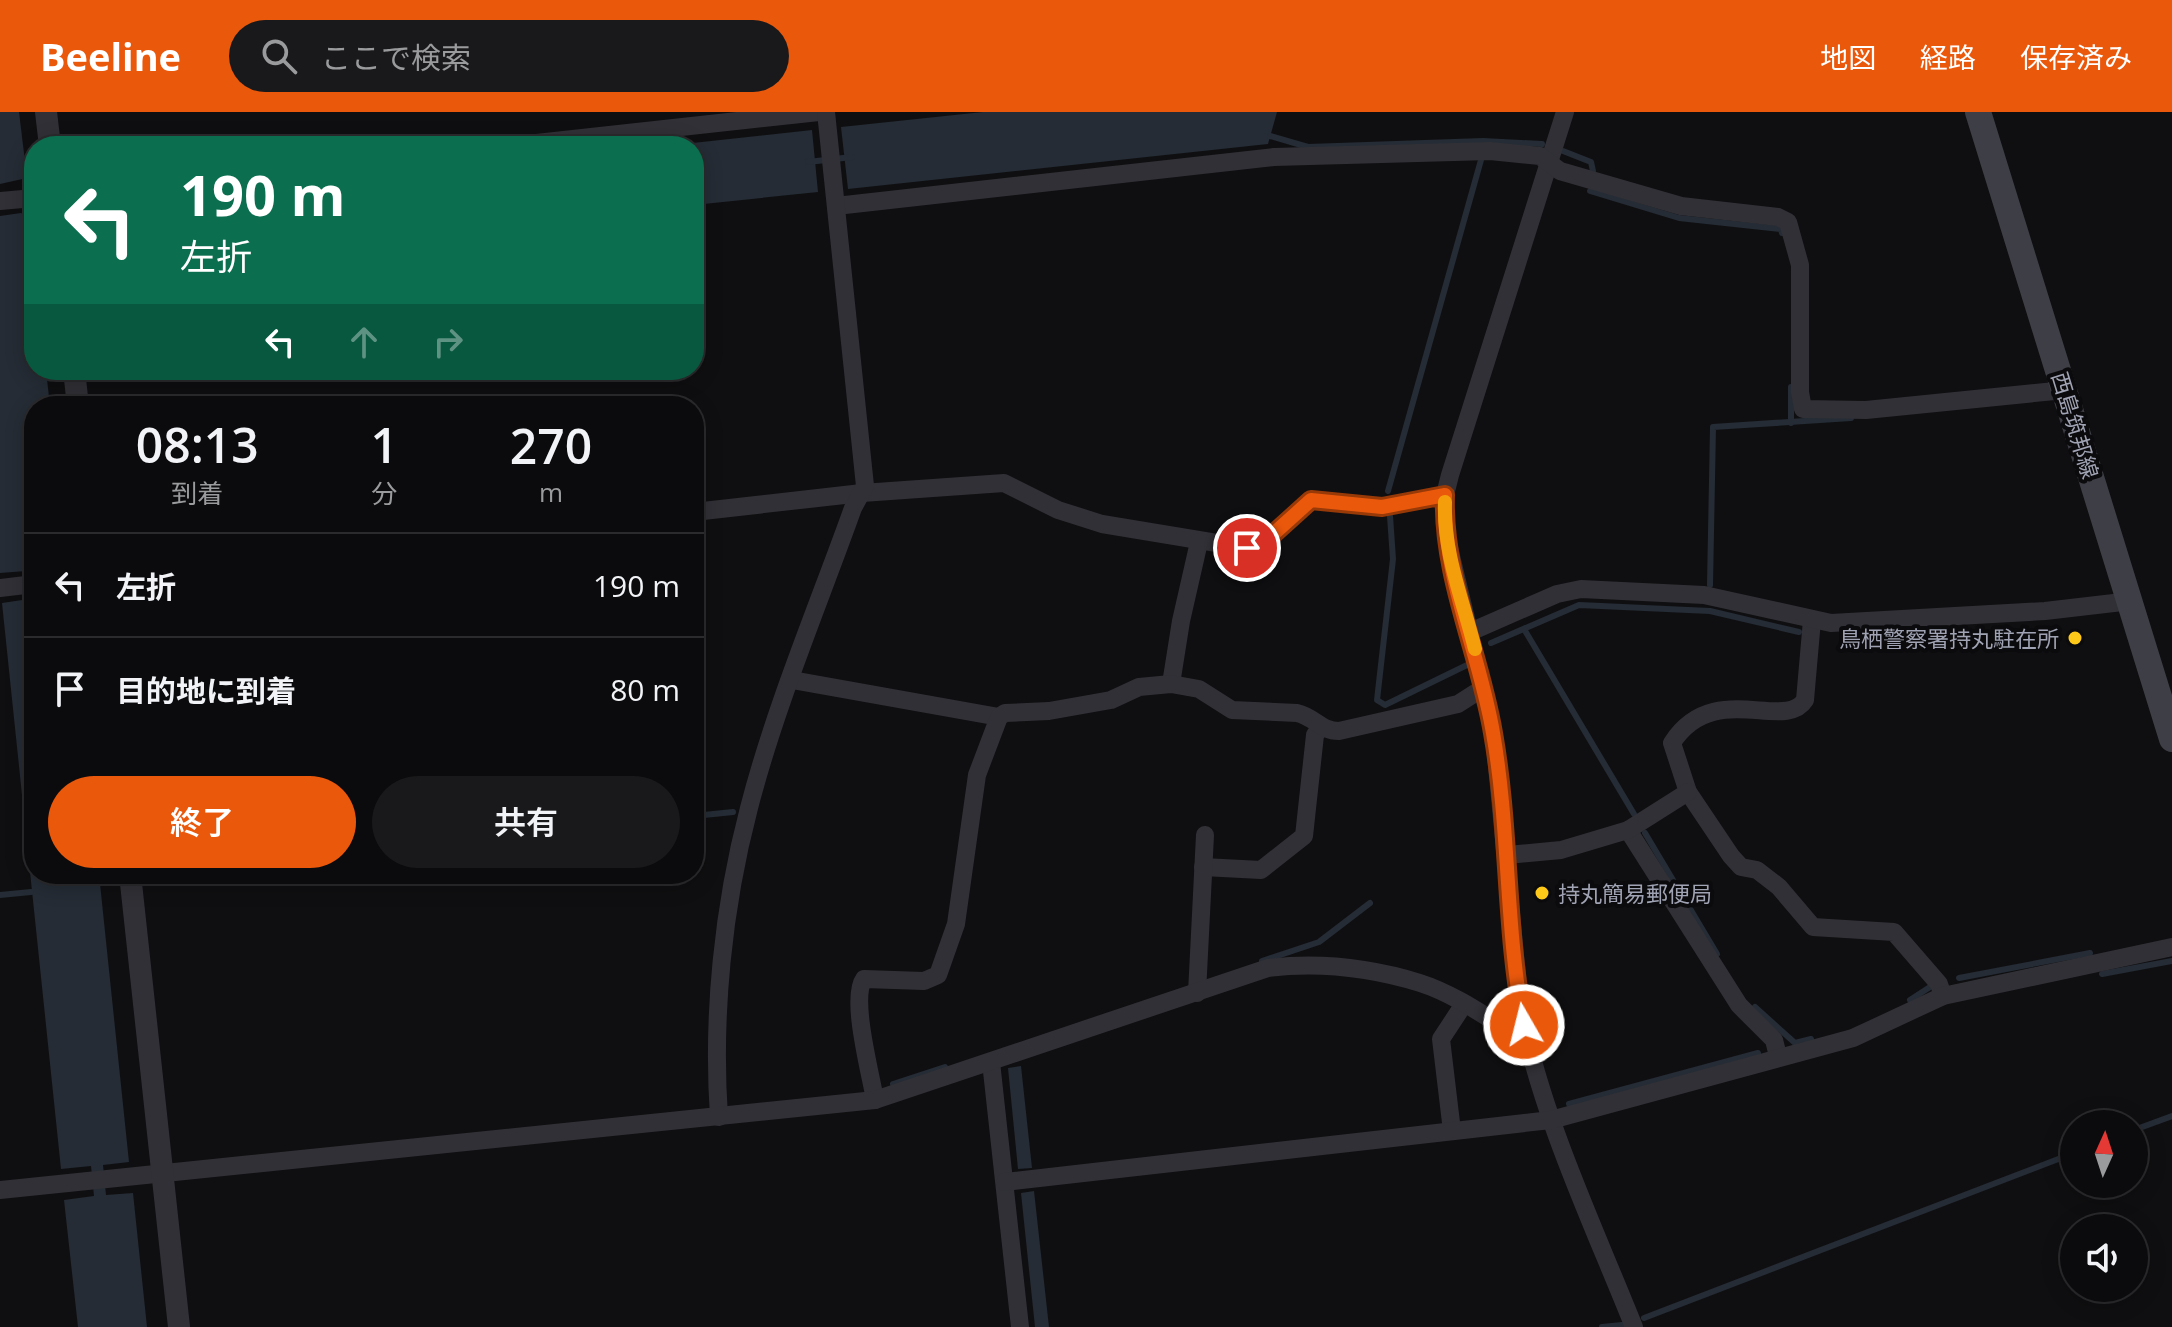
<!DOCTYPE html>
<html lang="ja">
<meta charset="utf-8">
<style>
:root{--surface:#0b0b0d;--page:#19191b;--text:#f1f3f6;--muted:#9a9b9d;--line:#2b2b2e;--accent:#ea580c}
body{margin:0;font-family:"Open Sans","Noto Sans JP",sans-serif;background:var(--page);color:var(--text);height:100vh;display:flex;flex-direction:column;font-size:30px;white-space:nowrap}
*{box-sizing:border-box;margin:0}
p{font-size:26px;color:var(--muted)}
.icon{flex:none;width:44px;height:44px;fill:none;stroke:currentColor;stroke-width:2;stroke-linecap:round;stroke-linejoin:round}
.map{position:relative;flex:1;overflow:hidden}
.details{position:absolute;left:24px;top:284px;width:680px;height:488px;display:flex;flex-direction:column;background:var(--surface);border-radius:32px;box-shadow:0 4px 20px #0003,0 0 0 2px var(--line)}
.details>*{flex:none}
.top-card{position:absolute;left:24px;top:24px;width:680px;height:244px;border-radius:32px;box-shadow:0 4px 20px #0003,0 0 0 2px var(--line);background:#0b6e4f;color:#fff;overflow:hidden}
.needle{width:52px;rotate:3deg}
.buttons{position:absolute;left:2060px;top:998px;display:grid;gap:16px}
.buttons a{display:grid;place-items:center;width:88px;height:88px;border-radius:50%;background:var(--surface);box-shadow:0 4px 20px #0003,0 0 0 2px var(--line);font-size:40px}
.pin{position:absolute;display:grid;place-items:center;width:68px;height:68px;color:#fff;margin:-34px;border:4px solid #fff;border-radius:50%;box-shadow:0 2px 8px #0007}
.me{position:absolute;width:88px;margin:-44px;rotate:352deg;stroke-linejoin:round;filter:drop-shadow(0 0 6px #0008)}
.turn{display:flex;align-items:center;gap:28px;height:168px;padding:0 24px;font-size:36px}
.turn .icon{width:104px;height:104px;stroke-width:2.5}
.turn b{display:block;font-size:56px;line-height:68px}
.lanes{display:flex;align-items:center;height:76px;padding:0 24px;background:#0003;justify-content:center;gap:40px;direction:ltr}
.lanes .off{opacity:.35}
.eta{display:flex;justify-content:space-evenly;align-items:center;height:136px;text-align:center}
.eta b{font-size:48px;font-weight:600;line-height:56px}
.button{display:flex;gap:16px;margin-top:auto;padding:16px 24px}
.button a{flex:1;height:92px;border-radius:48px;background:var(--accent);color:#fff;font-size:32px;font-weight:600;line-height:92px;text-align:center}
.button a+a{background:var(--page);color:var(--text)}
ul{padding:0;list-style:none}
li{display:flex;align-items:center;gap:24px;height:104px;padding:0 24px;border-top:2px solid var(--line)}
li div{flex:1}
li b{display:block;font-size:30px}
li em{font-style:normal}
header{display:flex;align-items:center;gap:48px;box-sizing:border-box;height:112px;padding:0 40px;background:var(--accent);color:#fff}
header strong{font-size:38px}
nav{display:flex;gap:44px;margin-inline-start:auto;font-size:28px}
.search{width:560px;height:72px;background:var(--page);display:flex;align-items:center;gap:20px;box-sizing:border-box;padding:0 28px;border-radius:44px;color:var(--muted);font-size:30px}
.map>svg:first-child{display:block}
</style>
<header>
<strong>Beeline</strong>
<div class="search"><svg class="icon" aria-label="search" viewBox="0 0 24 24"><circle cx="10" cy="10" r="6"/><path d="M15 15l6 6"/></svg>ここで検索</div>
<nav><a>地図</a><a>経路</a><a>保存済み</a></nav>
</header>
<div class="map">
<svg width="2172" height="1215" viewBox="0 0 2172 1215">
<rect width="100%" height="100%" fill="#0f0f11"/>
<g fill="#252c35">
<polygon points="0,0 19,0 27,66 0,72"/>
<polygon points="983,0 1277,0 1268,32 848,77 841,15"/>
<polygon points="812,18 818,80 694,93 694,34 665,34"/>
<polygon points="21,101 31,108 34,258 46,258 50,294 34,294 34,762 99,762 129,1050 103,1053 106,1083 133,1081 147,1215 78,1215 64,1088 94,1084 91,1054 61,1057 2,491 29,487 26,459 0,461 0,104"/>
<polygon points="1021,954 1032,1056 1018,1057 1008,956"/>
<polygon points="1034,1079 1049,1215 1035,1215 1021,1081"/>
</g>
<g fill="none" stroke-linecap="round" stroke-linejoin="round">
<g stroke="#252c35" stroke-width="6">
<polyline points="1270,24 1308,35 1483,29 1542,32"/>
<polyline points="1563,39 1591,50 1593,59"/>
<polyline points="808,50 852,45"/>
<polyline points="1590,79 1679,106 1781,117 1782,121"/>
<polyline points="1791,311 1791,275"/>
<polyline points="1388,379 1481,48"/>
<polyline points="1390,404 1393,447 1377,588 1385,593 1467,553"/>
<polyline points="1710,473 1713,315 1851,306"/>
<polyline points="1524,517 1634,702"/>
<polyline points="1491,531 1579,493 1710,499 1799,520"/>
<polyline points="694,704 733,700"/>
<polyline points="1645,721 1717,842"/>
<polyline points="0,783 31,780"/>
<polyline points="1262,849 1319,830 1370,791"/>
<polyline points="2102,862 2172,849"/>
<polyline points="1959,866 2090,841"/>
<polyline points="1910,888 1930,875"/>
<polyline points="1755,895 1795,931 1811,927"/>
<polyline points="893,972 945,955"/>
<polyline points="1569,992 1758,941"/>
<polyline points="2134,1018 2172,1004"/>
<polyline points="1644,1206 2074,1041"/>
<polyline points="1602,1215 1622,1213"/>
</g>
<g stroke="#303036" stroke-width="18">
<path d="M 1565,0 L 1450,363 L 1445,383 L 1446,423 L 1494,623 L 1520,895 C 1542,1006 1592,1110 1634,1215"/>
<polyline points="508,34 819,0"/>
<polyline points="0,89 34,86"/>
<polyline points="836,94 1274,45 1490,39 1540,44 1560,59 1681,94 1778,105 1788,110 1800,153 1800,280 1803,297 1866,298 2065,278"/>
<polyline points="694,400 862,381 1004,371 1058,398 1102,412 1247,436 1270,425 1311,388 1382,395 1445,383"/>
<polyline points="0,476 34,472"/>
<path d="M 1812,508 L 1805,588 C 1785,620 1713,567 1672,631 L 1688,680 L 1731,744 L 1741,755 L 1757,758 L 1779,775 L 1813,815 L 1894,820 L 1939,872 L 1943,884"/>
<polyline points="1470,520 1557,482 1581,477 1704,483 1831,511 2045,499 2131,489"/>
<polyline points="792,568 999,605"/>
<polyline points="1171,572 1181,509 1199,430"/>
<polyline points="1628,718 1739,893 1774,928 1778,944"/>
<polyline points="1507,743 1561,738 1628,718 1688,680"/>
<polyline points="1203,755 1261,758 1304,724 1315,623 1320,616"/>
<polyline points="1197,881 1205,723"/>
<polyline points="991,950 1020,1215"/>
<path d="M 875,988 C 871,963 850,886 864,867 L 924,869 L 938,863 L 956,812 L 977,663 L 999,605 L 1005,601 L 1049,599 L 1111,588 L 1139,575 L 1171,572 L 1199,577 L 1232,598 L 1297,601 C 1315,605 1320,619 1339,619 L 1458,592 L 1483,576"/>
<path d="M 719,1005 C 712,903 723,795 749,696 C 775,595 818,494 853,396 L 865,374 L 826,0"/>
<polyline points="1452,1019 1441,927 1464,892"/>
<polyline points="1005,1070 1551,1008 1853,926 1943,884 2172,835"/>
<path d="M 0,1078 L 875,988 L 1268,856 C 1318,850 1371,856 1420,871 C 1458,883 1493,910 1527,930"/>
</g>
<g stroke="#303036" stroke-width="22">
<polyline points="46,0 50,34"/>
<polyline points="74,258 78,294"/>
<polyline points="130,762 179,1215"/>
</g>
<polyline stroke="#3e3f46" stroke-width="26" points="1978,0 2172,627"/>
</g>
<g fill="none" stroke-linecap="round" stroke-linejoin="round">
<defs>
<path id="route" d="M 1247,436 L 1270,425 L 1311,388 L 1382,395 L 1445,383 C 1442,464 1480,542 1493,621 C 1510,717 1505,817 1524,913"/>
</defs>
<use href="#route" stroke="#983908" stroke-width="20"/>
<use href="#route" stroke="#ea580c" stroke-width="14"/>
<path stroke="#f59e0b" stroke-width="14" d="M 1445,390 C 1443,441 1463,488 1475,537"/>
</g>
<g fill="#ffc919" stroke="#0b0a0c" stroke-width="3">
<circle cx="2075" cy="526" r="8"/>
<circle cx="1542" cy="781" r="8"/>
</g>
<g text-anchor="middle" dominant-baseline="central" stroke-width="8" stroke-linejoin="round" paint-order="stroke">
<g font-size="22" fill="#9fa3b3" stroke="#0b0a0c">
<text transform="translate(2076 313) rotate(73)">西島筑邦線</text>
</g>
<g font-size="22" fill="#9fa3b3" stroke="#0b0a0c" text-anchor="end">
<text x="2059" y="526">鳥栖警察署持丸駐在所</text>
<text x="1558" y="781" text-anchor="start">持丸簡易郵便局</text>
</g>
</g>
</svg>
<div class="buttons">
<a><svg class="needle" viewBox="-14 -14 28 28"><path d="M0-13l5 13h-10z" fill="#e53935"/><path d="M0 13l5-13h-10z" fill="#9a9b9d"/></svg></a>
<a><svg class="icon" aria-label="sound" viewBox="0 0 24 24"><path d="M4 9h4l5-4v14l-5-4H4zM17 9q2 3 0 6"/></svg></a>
</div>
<div class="pin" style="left:1247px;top:436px;background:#d93025"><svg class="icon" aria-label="arrive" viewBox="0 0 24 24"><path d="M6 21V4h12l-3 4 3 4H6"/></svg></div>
<svg class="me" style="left:1524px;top:913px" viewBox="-20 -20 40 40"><circle r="17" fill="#ea580c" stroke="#fff" stroke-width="3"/><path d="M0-11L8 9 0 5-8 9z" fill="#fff"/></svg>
<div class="top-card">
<div class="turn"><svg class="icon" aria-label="left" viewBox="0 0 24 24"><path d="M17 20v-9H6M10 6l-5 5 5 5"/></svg><div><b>190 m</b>左折</div></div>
<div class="lanes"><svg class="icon" aria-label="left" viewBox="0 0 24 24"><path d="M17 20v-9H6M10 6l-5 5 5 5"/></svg><svg class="icon off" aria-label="ahead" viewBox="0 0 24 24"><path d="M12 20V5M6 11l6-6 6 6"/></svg><svg class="icon off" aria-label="right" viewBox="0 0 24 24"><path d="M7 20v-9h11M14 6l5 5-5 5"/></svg></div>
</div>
<section class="details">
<div class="eta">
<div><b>08:13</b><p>到着</p></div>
<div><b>1</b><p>分</p></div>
<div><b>270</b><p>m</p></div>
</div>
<ul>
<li><svg class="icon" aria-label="left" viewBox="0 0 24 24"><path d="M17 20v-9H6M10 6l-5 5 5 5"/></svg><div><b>左折</b></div><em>190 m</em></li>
<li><svg class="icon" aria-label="arrive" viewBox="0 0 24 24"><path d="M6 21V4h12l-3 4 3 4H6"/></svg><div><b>目的地に到着</b></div><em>80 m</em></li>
</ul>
<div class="button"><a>終了</a><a>共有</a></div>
</section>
</div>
